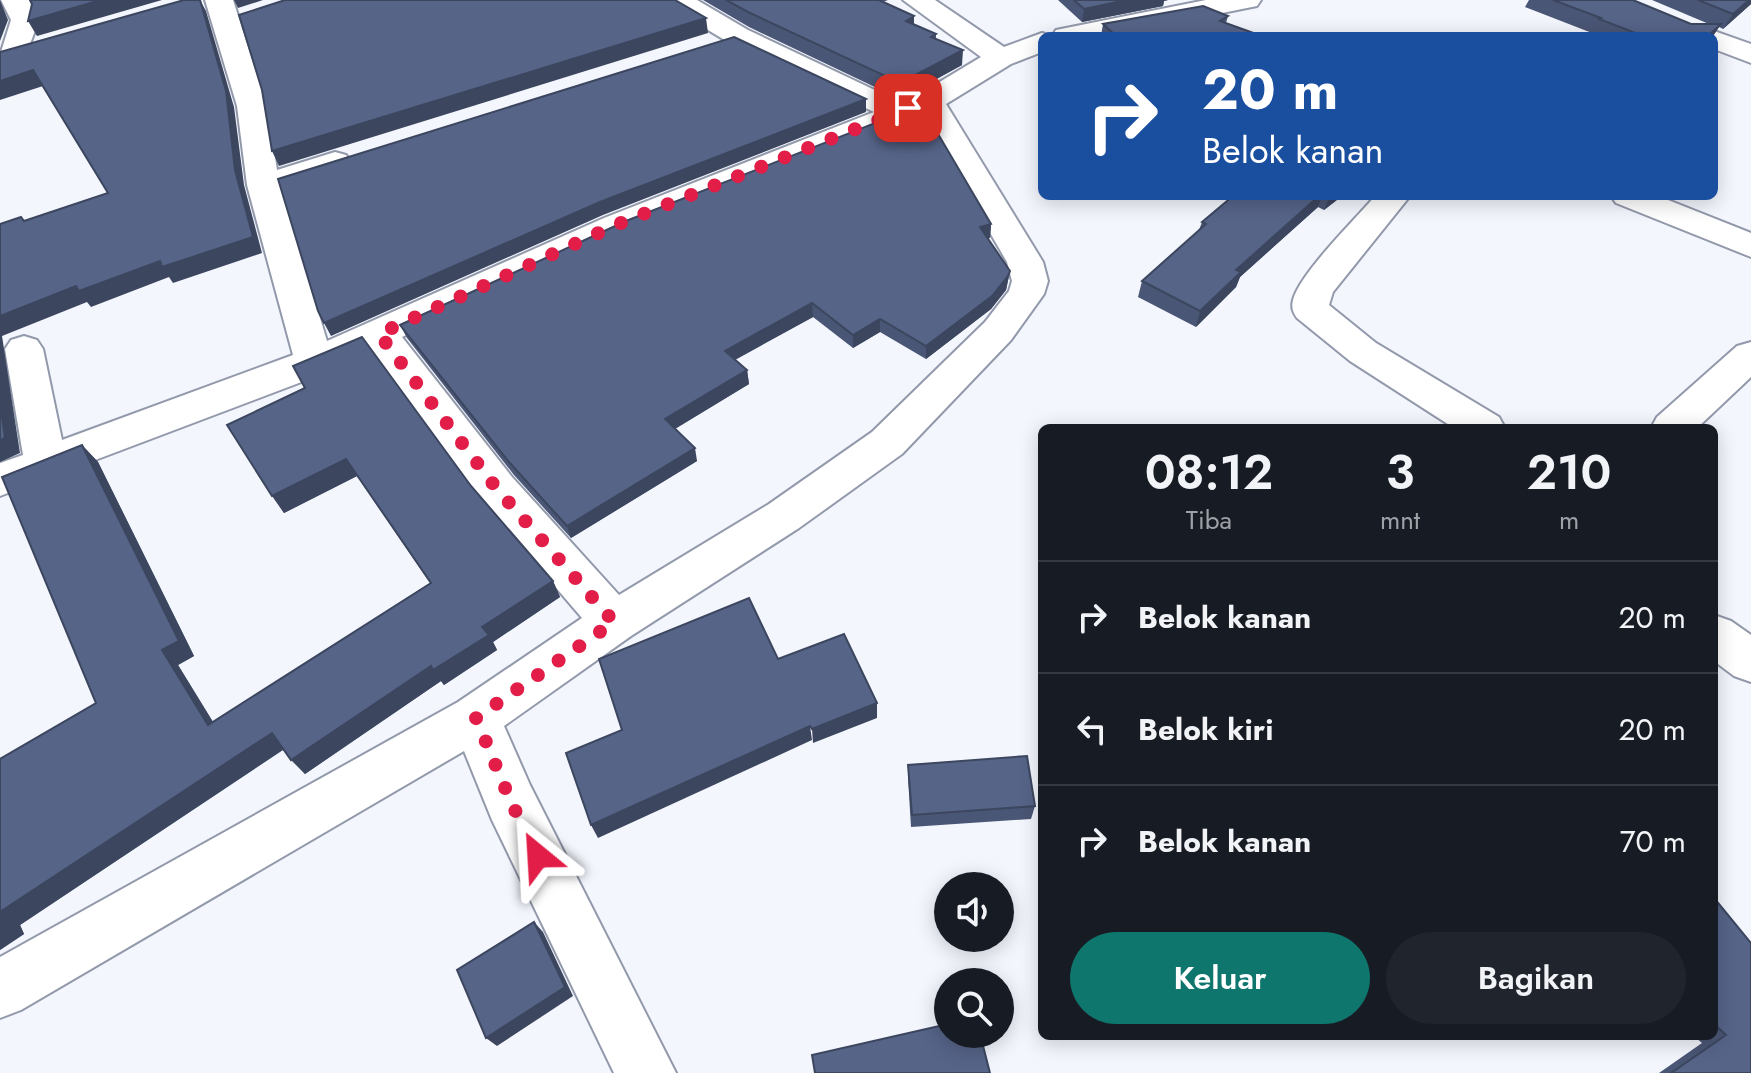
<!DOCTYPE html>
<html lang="id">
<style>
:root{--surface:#171b24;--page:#20242c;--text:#f1f3f6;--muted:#9ea1a6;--line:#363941;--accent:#0f766e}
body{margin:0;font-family:Jost,sans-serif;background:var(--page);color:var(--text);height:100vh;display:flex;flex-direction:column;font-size:30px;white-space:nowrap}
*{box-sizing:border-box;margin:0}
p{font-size:26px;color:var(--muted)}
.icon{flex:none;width:44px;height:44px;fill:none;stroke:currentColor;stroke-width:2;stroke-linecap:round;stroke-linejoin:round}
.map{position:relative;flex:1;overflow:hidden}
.drawer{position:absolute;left:1038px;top:424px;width:680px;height:616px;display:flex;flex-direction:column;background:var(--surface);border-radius:12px;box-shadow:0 4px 20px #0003}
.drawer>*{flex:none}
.banner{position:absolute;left:1038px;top:32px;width:680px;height:168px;border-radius:12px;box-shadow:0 4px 20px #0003;background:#1a4fa0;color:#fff;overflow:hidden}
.buttons{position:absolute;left:934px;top:872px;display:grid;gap:16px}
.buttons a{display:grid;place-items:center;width:80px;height:80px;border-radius:50%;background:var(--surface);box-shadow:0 4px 20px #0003;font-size:40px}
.pin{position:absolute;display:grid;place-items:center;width:68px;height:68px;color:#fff;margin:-34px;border-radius:16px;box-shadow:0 4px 12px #0006}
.me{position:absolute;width:88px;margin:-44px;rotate:333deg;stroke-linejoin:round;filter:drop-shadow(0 0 6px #0008)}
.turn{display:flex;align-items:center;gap:28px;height:168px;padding:0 32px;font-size:36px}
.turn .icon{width:104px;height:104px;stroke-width:2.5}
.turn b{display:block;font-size:56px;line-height:68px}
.eta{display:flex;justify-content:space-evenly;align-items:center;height:136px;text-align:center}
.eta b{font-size:48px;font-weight:600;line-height:56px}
.button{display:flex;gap:16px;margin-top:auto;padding:16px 32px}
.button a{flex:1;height:92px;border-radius:48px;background:var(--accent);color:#fff;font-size:32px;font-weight:600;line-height:92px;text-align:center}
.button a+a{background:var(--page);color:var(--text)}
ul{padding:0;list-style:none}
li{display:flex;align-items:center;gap:24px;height:112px;padding:0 32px;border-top:2px solid var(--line)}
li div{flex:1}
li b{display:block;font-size:30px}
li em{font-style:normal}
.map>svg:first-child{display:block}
</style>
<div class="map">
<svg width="1751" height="1073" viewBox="0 0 1751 1073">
<rect width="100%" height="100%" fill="#f3f6fd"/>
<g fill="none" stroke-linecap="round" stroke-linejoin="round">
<defs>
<g id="street">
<polygon points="1,0 29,0 39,20 24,60 14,63 4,60 0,55 11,20"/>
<path d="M 205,0 L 233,0 L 267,106 L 277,170 L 335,152 L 346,155 L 351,162 L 346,169 L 281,190 L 327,341 L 604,218 L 874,112 L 728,42 L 668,6 L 664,0 L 697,0 L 748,30 L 900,102 L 918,95 L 981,57 L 903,0 L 935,0 L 1004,47 L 1042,33 L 1052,36 L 1056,30 L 1206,0 L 1261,0 L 1257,6 L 1247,8 L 1108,36 L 1042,36 L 1042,52 L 1011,64 L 946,104 L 1043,262 L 1048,281 L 1044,294 L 1011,340 L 902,454 L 799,528 L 631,636 L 504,726 L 530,785 L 676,1073 L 614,1073 L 492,820 L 464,751 L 21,1010 L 0,1018 L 0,957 L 458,702 L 582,618 L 482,501 L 372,351 L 328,372 L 0,496 L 0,463 L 23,455 L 5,349 L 11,340 L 24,336 L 37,340 L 43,349 L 62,440 L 293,355 L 247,185 L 237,106 ZM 922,115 L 1007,262 L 1012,281 L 1009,291 L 985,322 L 872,432 L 769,504 L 619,595 L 512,477 L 402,337 L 628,232 Z"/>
<polygon points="1714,31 1751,44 1751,63 1714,49 1714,36 1702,36"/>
<path d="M 1375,196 L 1410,196 L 1333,292 L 1329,305 L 1376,343 L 1499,417 L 1505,428 L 1454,428 L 1350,361 L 1297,318 C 1293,312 1291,308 1293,300 C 1300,273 1355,220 1375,196 Z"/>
<polygon points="1611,196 1658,196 1751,233 1751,257 1616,203"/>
<polygon points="1751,342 1751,377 1697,428 1651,428 1657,417 1737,346"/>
<polygon points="1714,615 1731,621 1751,635 1751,682 1734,676 1714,661"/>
</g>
</defs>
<use href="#street" stroke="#9299ab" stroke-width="4"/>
<use href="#street" fill="#fff" fill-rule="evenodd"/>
</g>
<g fill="#4a5675">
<polygon points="703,0 888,0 883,2 914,24 936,34 936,39 962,65 900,99 749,27"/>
<polygon points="1058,0 1168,0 1164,1 1163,6 1082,22"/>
<polygon points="1529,0 1633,0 1691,24 1709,24 1652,0 1751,0 1751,4 1723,29 1719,27 1713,36 1594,36 1590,35 1592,33 1525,7"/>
<polygon points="1228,16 1226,23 1259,36 1101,36 1103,24"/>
<polygon points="1233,196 1342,196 1324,210 1318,207 1240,277 1236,287 1196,327 1138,297 1142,281 1199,230 1202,222"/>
<polygon points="991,224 990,238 988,238 1010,271 1006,290 991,309 926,359 880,332 853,348 813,317 735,360 747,370 749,384 675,429 697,461 571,538 514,475 407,338 400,325"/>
<polygon points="227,425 471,486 553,581 560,597 493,642 497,650 444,685 441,681 305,774 283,750 20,925 24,934 0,950 0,759 96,703 82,445 98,462 194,656 178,665 213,722 430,583 357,476 284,513"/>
<polygon points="908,765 1035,806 1031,819 911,827 908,778"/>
<polygon points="1714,898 1751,1073 1659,1073 1702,1043 1694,1036 1714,1036"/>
</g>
<g fill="#3c465f">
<polygon points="0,0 8,20 0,41"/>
<polygon points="101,0 162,0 37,36 28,21"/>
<polygon points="200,0 206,11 234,107 244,185 262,253 173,283 169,277 91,307 87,302 2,336 20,453 0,462 0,316 235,170"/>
<polygon points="234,0 263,0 238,8"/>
<polygon points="1127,0 1168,0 1164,1 1163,6 1082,22 1084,9"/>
<polygon points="1749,0 1751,0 1751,4 1723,29 1733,14"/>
<polygon points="914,16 914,31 906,21"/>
<polygon points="706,18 708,33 279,166 272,151"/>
<polygon points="1721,24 1713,36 1708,36"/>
<polygon points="963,50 962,65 900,99 900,83"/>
<polygon points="33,70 43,86 0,100 0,81"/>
<polygon points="866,99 866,112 603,215 331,336 324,323 600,202"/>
<polygon points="1319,196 1322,196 1318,207 1240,277 1236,287 1196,327 1200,311 1236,270"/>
<polygon points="1330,196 1342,196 1324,210"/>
<polygon points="991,224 990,238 979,240 980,227"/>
<polygon points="1010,271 1006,290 991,309 926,359 926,346"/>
<polygon points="812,303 813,317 727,364 725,351"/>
<polygon points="880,319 880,332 853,348 853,335"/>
<polygon points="747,370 749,384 668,433 665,419"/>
<polygon points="82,445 98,462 194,656 178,665 224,740 208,725 162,650"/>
<polygon points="695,448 697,461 571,538 567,526"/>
<polygon points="346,459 357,476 284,513 272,496"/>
<polygon points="553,581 560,597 493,642 497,650 444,685 433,670 482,627"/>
<polygon points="431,666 441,681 305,774 291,760"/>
<polygon points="877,703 877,718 813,743 812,729"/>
<polygon points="810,726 812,740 598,838 591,825"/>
<polygon points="272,733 287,747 20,925 24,934 0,950 0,912"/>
<polygon points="534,922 543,932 573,996 497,1046 486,1038"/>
</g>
<g fill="#566488" stroke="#3c465f" stroke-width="2">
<polygon points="30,0 101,0 28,21 32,4"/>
<polygon points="184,0 200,0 226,91 235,170 253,237 162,267 160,261 79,291 76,286 0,316 0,224 21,217 24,221 108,193 33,70 0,81 0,52"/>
<polygon points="285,0 675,0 706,18 272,151 262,90 239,15"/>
<polygon points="726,0 879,0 914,16 906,21 936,34 931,37 963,50 900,83 748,12"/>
<polygon points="1074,0 1127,0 1084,9"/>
<polygon points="1553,0 1633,0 1691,24 1721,24 1708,36 1643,36 1599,19 1601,18"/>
<polygon points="1698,0 1749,0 1733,14"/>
<polygon points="1203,6 1228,16 1220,21 1259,35 1116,36 1103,24"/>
<polygon points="734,37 866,99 600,202 324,323 318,311 278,179"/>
<polygon points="921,105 991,224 980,227 1010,271 1008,276 992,296 926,346 880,319 853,335 812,303 725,351 747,370 665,419 695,448 567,526 509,462 400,325 626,221"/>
<polygon points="1233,196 1319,196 1236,270 1241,272 1200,311 1142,281 1206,224 1202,222"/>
<polygon points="362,337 471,486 553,581 482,627 489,635 433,670 431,666 291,760 272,733 0,912 0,759 96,703 2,477 82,445 179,641 162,650 208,725 431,583 346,459 272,496 227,425 305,388 293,366"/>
<polygon points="0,403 5,438 0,440"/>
<polygon points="749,598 778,659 844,634 877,703 812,729 810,726 591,825 566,753 622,730 599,659"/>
<polygon points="1027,756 1035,806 912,815 908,765"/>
<polygon points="1714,898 1751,943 1751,1073 1671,1073 1726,1035 1714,1024"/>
<polygon points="534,922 565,987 486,1038 457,970"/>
<polygon points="948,1024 948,1034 980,1034 990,1073 815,1073 812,1055"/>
</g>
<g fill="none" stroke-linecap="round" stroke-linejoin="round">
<polyline stroke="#e11d48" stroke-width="14" stroke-dasharray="0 25.2" points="538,856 511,802 476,718 614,622 497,489 379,334 616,225 908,108"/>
</g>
</svg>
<div class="buttons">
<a><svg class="icon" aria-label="sound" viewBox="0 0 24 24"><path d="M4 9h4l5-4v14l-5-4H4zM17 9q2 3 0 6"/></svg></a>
<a><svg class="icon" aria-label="search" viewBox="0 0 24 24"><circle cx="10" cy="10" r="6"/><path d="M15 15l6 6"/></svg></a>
</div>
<div class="pin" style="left:908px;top:108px;background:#d93025"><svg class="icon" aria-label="arrive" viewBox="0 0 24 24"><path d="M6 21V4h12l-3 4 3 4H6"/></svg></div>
<svg class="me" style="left:538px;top:856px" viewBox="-20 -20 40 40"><path d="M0-17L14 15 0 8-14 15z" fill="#e11d48" stroke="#fff" stroke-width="4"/></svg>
<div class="banner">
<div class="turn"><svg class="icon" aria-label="right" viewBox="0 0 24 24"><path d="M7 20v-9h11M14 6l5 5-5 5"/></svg><div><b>20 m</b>Belok kanan</div></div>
</div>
<section class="drawer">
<div class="eta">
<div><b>08:12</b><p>Tiba</p></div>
<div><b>3</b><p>mnt</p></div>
<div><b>210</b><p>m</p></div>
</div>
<ul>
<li><svg class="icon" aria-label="right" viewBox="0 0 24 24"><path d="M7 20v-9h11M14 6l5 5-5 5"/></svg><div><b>Belok kanan</b></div><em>20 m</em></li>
<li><svg class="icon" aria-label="left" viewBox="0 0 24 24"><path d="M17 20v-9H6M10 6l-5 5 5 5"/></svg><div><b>Belok kiri</b></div><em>20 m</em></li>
<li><svg class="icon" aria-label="right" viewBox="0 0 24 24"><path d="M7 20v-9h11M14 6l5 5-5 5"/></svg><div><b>Belok kanan</b></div><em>70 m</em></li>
</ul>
<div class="button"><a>Keluar</a><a>Bagikan</a></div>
</section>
</div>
